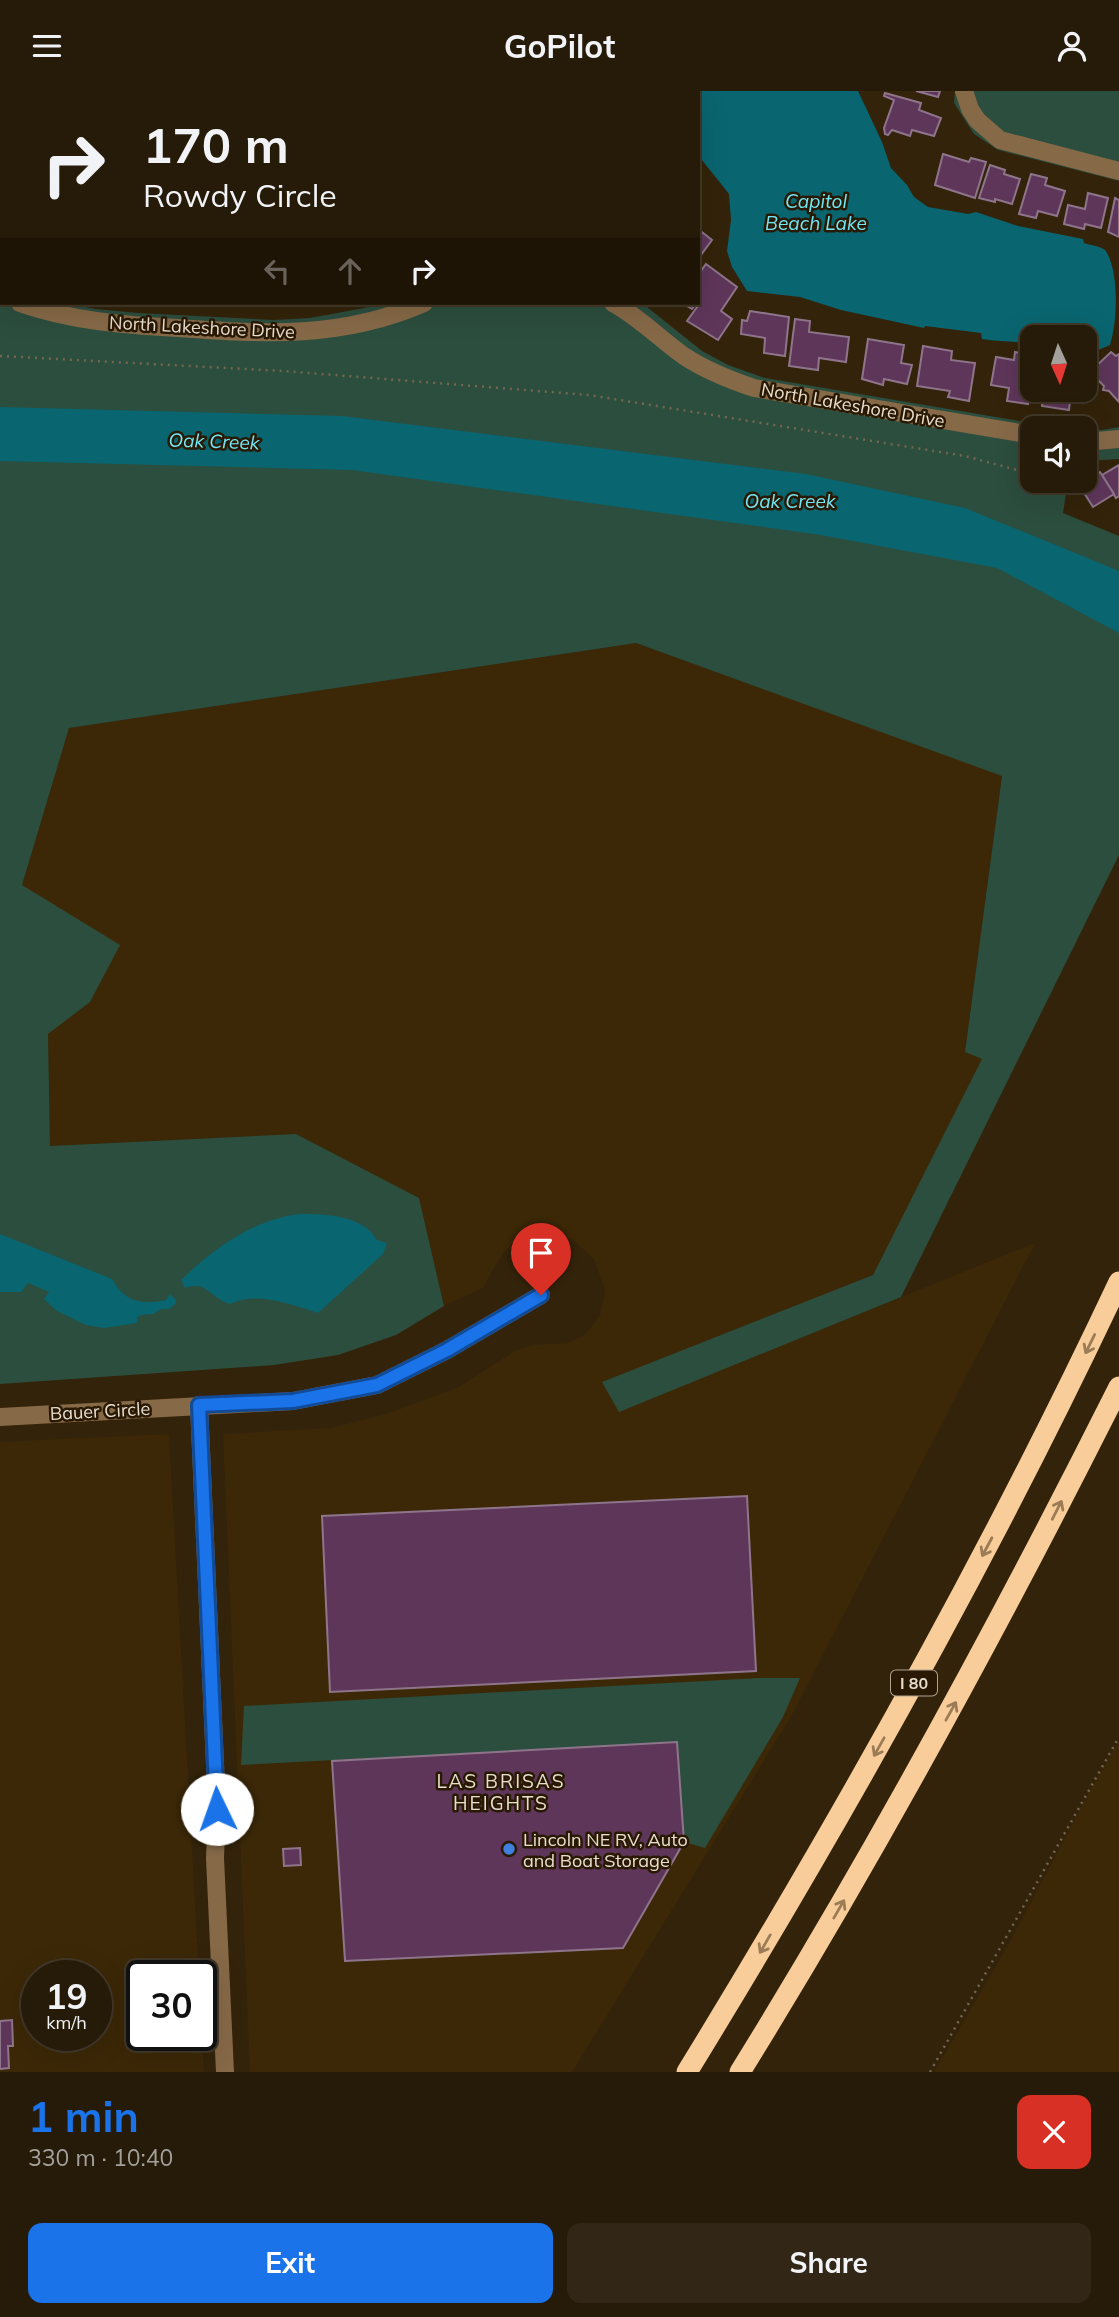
<!DOCTYPE html>
<meta charset="utf-8">
<style>
:root{--surface:#261a08;--page:#322716;--text:#f1f3f6;--muted:#a4a19c;--line:#423829;--accent:#1a73e8}
body{margin:0;font-family:Mulish,sans-serif;background:var(--page);color:var(--text);height:100vh;display:flex;flex-direction:column;font-size:26px;white-space:nowrap}
*{box-sizing:border-box;margin:0}
p{font-size:23px;color:var(--muted)}
.icon{flex:none;width:38px;height:38px;fill:none;stroke:currentColor;stroke-width:2;stroke-linecap:round;stroke-linejoin:round}
.map{position:relative;height:1981px;overflow:hidden}
.drawer{display:flex;flex-direction:column;background:var(--surface);flex:1}
.drawer>*{flex:none}
.top-card{position:absolute;left:0px;top:0px;width:700px;height:214px;box-shadow:0 7px 28px #0002,0 0 0 2px var(--line);background:#261a08;color:var(--text);overflow:hidden}
.needle{width:46px;rotate:177deg}
.fabs{position:absolute;left:1020px;top:234px;display:grid;gap:14px}
.fabs a{display:grid;place-items:center;width:77px;height:77px;border-radius:14px;background:var(--surface);box-shadow:0 7px 28px #0002,0 0 0 2px var(--line);font-size:35px}
.speed{position:absolute;left:21px;top:1869px;display:flex;gap:14px;font-size:35px;font-weight:700;text-align:center}
.speed>*{display:grid;place-content:center;width:91px;height:91px;border-radius:50%;background:var(--surface);box-shadow:0 7px 28px #0002,0 0 0 2px var(--line);line-height:1}
.speed small{font-size:18px;font-weight:400}
.speed .limit{border:4px solid #111;border-radius:10px;background:#fff;color:#111}
.pin{position:absolute;display:grid;place-items:center;width:60px;height:60px;color:#fff;margin:-72px -30px;border-radius:50% 50% 50% 0;rotate:-45deg;box-shadow:0 0 7px #0007}
.pin .icon{rotate:45deg}
.me{position:absolute;width:77px;margin:-38px;rotate:357deg;stroke-linejoin:round;filter:drop-shadow(0 0 5px #0008)}
.turn{display:flex;align-items:center;gap:24px;height:147px;padding:0 28px;font-size:32px}
.turn .icon{width:91px;height:91px;stroke-width:2.5}
.turn b{display:block;font-size:49px;line-height:60px}
.lanes{display:flex;align-items:center;height:66px;padding:0 28px;background:#0003;justify-content:center;gap:35px;direction:ltr}
.lanes .off{opacity:.35}
.round{display:grid;place-items:center;flex:none;width:74px;height:74px;border-radius:14px;background:var(--page)}
.head{display:flex;align-items:center;justify-content:space-between;height:119px;padding:0 28px}
h1{font-size:42px;font-weight:700;line-height:52px;color:var(--accent)}
.cta{display:flex;gap:14px;margin-top:auto;padding:14px 28px}
.cta a{flex:1;height:80px;border-radius:14px;background:var(--accent);color:#fff;font-size:28px;font-weight:700;line-height:80px;text-align:center}
.cta a+a{background:var(--page);color:var(--text)}
header{display:flex;justify-content:space-between;align-items:center;height:91px;padding:0 28px;background:var(--surface);font-size:32px;font-weight:700}
.map>svg:first-child{display:block}
</style>
<header><svg class="icon" aria-label="menu" viewBox="0 0 24 24"><path d="M4 6h16M4 12h16M4 18h16"/></svg>GoPilot<svg class="icon" aria-label="person" viewBox="0 0 24 24"><circle cx="12" cy="8" r="4"/><path d="M4 21q1-7 8-7t8 7"/></svg></header>
<div class="map">
<svg width="1119" height="1981" viewBox="0 0 1119 1981">
<rect width="100%" height="100%" fill="#33230a"/>
<g fill="#3c2807" fill-rule="evenodd">
<polygon points="636,552 1002,684 965,961 983,968 873,1184 603,1291 619,1320 1035,1152 792,1624 572,1981 250,1981 223,1343 331,1337 389,1322 459,1296 513,1261 532,1254 568,1252 585,1244 600,1224 605,1199 594,1168 573,1149 544,1145 513,1153 499,1168 483,1197 444,1215 419,1107 296,1043 50,1055 48,943 90,911 22,794 69,637"/>
<path d="M 169,1343 L 199,1885 L 142,1885 L 142,1944 L 201,1944 L 201,1931 L 204,1981 L 0,1981 L 0,1351 ZM 37,1885 L 96,1885 L 96,1944 L 37,1944 Z"/>
<polygon points="1119,1650 1119,1981 934,1981 1007,1856 1093,1694"/>
</g>
<g fill="#2c4e3e">
<polygon points="955,0 1119,0 1119,90 998,59 974,43 954,12"/>
<polygon points="0,191 2,212 64,212 96,218 138,222 274,229 310,227 391,212 642,212 702,260 728,274 765,287 1067,338 1032,338 1032,390 1068,390 1063,422 1119,445 1119,764 901,1206 619,1321 602,1291 873,1184 982,968 965,961 1002,685 636,552 69,637 22,794 120,854 90,911 48,943 50,1055 296,1043 419,1107 444,1215 396,1244 338,1264 274,1274 0,1293"/>
<polygon points="1119,336 1119,368 1085,370 1085,339 1102,339"/>
<polygon points="759,1587 800,1587 783,1626 705,1757 684,1751 677,1651 241,1674 244,1615"/>
</g>
<g fill="#09656f">
<path d="M 0,0 L 858,0 L 882,51 L 891,77 L 907,94 L 914,106 L 928,116 L 968,123 L 976,121 L 1018,135 L 1083,148 L 1084,152 C 1090,154 1100,155 1105,159 C 1119,178 1118,229 1110,254 L 1091,262 L 1085,261 L 1085,247 L 1032,247 L 1032,253 C 1015,250 999,251 982,248 L 981,242 L 925,235 L 924,237 L 841,219 L 800,206 L 747,200 L 732,176 L 727,160 L 731,129 L 729,103 L 698,64 L 698,2 L 2,2 L 2,117 Z"/>
<polygon points="0,316 342,325 806,383 965,417 1119,480 1119,542 997,477 821,444 352,379 0,370"/>
<path d="M 300,1123 C 326,1123 363,1124 377,1149 L 387,1152 L 383,1163 L 318,1222 C 290,1213 257,1200 230,1213 C 210,1207 207,1189 185,1197 L 181,1189 C 214,1157 254,1128 300,1123 Z"/>
<path d="M 0,1143 L 112,1188 C 125,1211 141,1214 166,1209 L 170,1203 L 176,1209 L 175,1213 L 169,1218 L 161,1218 L 153,1223 L 141,1224 L 137,1227 L 137,1232 L 104,1237 L 86,1234 L 57,1220 L 44,1208 L 49,1201 L 28,1192 L 21,1201 L 0,1201 Z"/>
</g>
<g fill="#5e365a" stroke="#8e758b" stroke-width="2">
<polygon points="916,0 940,0 938,6"/>
<polygon points="885,2 921,12 919,19 941,27 934,45 912,39 910,45 892,39 888,44 885,43 884,37 894,9 884,5"/>
<polygon points="943,63 969,71 971,67 986,71 975,107 935,94"/>
<polygon points="990,74 1005,79 1004,83 1020,88 1012,113 995,108 995,111 979,107"/>
<polygon points="1031,83 1047,87 1045,94 1065,100 1057,125 1038,120 1036,127 1019,123"/>
<polygon points="1088,102 1108,107 1101,137 1085,133 1084,138 1064,133 1068,114 1085,118"/>
<polygon points="1115,107 1119,109 1119,146 1108,141"/>
<polygon points="698,138 712,149 698,168"/>
<polygon points="706,173 737,196 721,220 732,228 718,249 687,230 697,216 695,214 692,218 682,212 698,212 698,184"/>
<polygon points="250,212 276,212 276,214 250,215"/>
<polygon points="750,220 789,226 785,265 764,262 765,247 741,243 742,229 747,230"/>
<polygon points="795,228 810,230 809,241 849,246 846,271 819,267 818,279 789,275"/>
<polygon points="868,248 904,254 901,272 912,274 907,293 884,288 883,294 862,288"/>
<polygon points="923,255 952,260 951,269 975,272 969,310 948,306 950,300 917,295"/>
<polygon points="1015,261 1032,264 1032,289 1028,313 1007,310 1009,297 991,294 996,266 1014,269"/>
<polygon points="1111,261 1116,265 1119,263 1119,311 1109,300 1103,299 1104,295 1095,286 1098,284 1093,278"/>
<polygon points="1044,299 1084,299 1082,312 1070,310 1069,319 1042,315"/>
<polygon points="1119,374 1119,405 1116,407 1102,384"/>
<polygon points="1100,381 1114,403 1093,416 1079,394"/>
<polygon points="747,1405 756,1580 330,1601 322,1425"/>
<polygon points="677,1651 684,1751 623,1857 345,1870 332,1670"/>
<polygon points="300,1757 301,1774 284,1775 283,1758"/>
<polygon points="12,1929 13,1955 8,1955 9,1977 0,1978 0,1930"/>
</g>
<g fill="none" stroke-linecap="round" stroke-linejoin="round">
<g stroke="#746651" stroke-width="2.5" stroke-dasharray="2 5" stroke-linecap="butt">
<polyline points="0,265 283,280 589,304 965,365 1017,379 1032,378"/>
<polyline points="930,1981 1119,1646"/>
</g>
<g stroke="#866947" stroke-width="18">
<polyline points="964,0 970,18 977,29 1000,49 1119,80"/>
<polyline points="0,204 2,205"/>
<path d="M 20,212 C 71,230 124,234 178,237 C 264,243 342,248 424,212"/>
<path d="M 613,212 C 639,226 660,248 684,265 C 705,279 730,289 754,297 L 1032,344"/>
<polyline points="1085,351 1119,348"/>
<polyline points="199,1314 217,1718 215,1767 225,1981"/>
<polyline points="0,1326 293,1310 377,1294 447,1259 541,1204"/>
</g>
<g stroke="#f9cd9a" stroke-width="21">
<path d="M 687,1981 C 844,1725 991,1463 1119,1191"/>
<path d="M 740,1981 C 878,1758 1002,1529 1119,1296"/>
</g>
</g>
<defs><path id="oneway-shaft" d="M-6 0H5M1.5-3L5.5 0L1.5 3" fill="none" stroke-width="1.6" stroke-linecap="round" stroke-linejoin="round" transform="scale(1.75)"/></defs>
<g stroke="#9b7c56">
<use href="#oneway-shaft" transform="translate(1090 1253) rotate(116)"/>
<use href="#oneway-shaft" transform="translate(1057 1419) rotate(-63)"/>
<use href="#oneway-shaft" transform="translate(987 1456) rotate(118)"/>
<use href="#oneway-shaft" transform="translate(951 1620) rotate(-61)"/>
<use href="#oneway-shaft" transform="translate(879 1656) rotate(119)"/>
<use href="#oneway-shaft" transform="translate(839 1818) rotate(-60)"/>
<use href="#oneway-shaft" transform="translate(765 1853) rotate(120)"/>
</g>
<g fill="none" stroke-linecap="round" stroke-linejoin="round">
<defs>
<polyline id="route" points="217,1718 199,1314 293,1310 377,1294 447,1259 541,1204"/>
</defs>
<use href="#route" stroke="#114b97" stroke-width="18"/>
<use href="#route" stroke="#1a73e8" stroke-width="12"/>
</g>
<circle fill="#3f7fe0" stroke="#291902" stroke-width="2.5" cx="509" cy="1758" r="7"/>
<g text-anchor="middle" dominant-baseline="central" stroke-width="5" stroke-linejoin="round" paint-order="stroke">
<rect fill="#291902" stroke="#afa392" stroke-width="2" x="891" y="1579.5" width="46" height="25" rx="5"/>
<g font-size="16" font-weight="bold" fill="#e8ded0">
<text x="914" y="1592">I 80</text>
</g>
<g font-size="18" fill="#e8ded0" stroke="#291902">
<text transform="translate(202 236) rotate(3)">North Lakeshore Drive</text>
<text transform="translate(853 314) rotate(10)">North Lakeshore Drive</text>
<text transform="translate(100 1320) rotate(-3)">Bauer Circle</text>
</g>
<g font-size="18" fill="#e8ded0" stroke="#291902" text-anchor="start">
<text x="523" y="1748">Lincoln NE RV, Auto<tspan x="523" dy="21">and Boat Storage</tspan></text>
</g>
<g font-size="19" font-style="italic" fill="#71e6f6" stroke="#291902">
<text x="816" y="110">Capitol<tspan x="816" dy="22">Beach Lake</tspan></text>
<text transform="translate(214 350) rotate(2)">Oak Creek</text>
<text x="790" y="410">Oak Creek</text>
</g>
<g font-size="19" letter-spacing="2" fill="#e8ded0" stroke="#291902">
<text x="501" y="1690">LAS BRISAS<tspan x="501" dy="22">HEIGHTS</tspan></text>
</g>
</g>
</svg>
<div class="fabs">
<a><svg class="needle" viewBox="-14 -14 28 28"><path d="M0-13l5 13h-10z" fill="#e53935"/><path d="M0 13l5-13h-10z" fill="#a4a19c"/></svg></a>
<a><svg class="icon" aria-label="sound" viewBox="0 0 24 24"><path d="M4 9h4l5-4v14l-5-4H4zM17 9q2 3 0 6"/></svg></a>
</div>
<div class="speed"><div>19<small>km/h</small></div><div class="limit">30</div></div>
<div class="pin" style="left:541px;top:1204px;background:#d93025"><svg class="icon" aria-label="arrive" viewBox="0 0 24 24"><path d="M6 21V4h12l-3 4 3 4H6"/></svg></div>
<svg class="me" style="left:217px;top:1718px" viewBox="-20 -20 40 40"><circle r="19" fill="#fff"/><path d="M0-13L10 11 0 6-10 11z" fill="#1a73e8"/></svg>
<div class="top-card">
<div class="turn"><svg class="icon" aria-label="right" viewBox="0 0 24 24"><path d="M7 20v-9h11M14 6l5 5-5 5"/></svg><div><b>170 m</b>Rowdy Circle</div></div>
<div class="lanes"><svg class="icon off" aria-label="left" viewBox="0 0 24 24"><path d="M17 20v-9H6M10 6l-5 5 5 5"/></svg><svg class="icon off" aria-label="ahead" viewBox="0 0 24 24"><path d="M12 20V5M6 11l6-6 6 6"/></svg><svg class="icon" aria-label="right" viewBox="0 0 24 24"><path d="M7 20v-9h11M14 6l5 5-5 5"/></svg></div>
</div>
</div>
<section class="drawer">
<div class="head"><div><h1>1 min</h1><p>330 m · 10:40</p></div><a class="round" style="background:#d93025;color:#fff"><svg class="icon" aria-label="close" viewBox="0 0 24 24"><path d="M6 6l12 12M18 6L6 18"/></svg></a></div>
<div class="cta"><a>Exit</a><a>Share</a></div>
</section>
